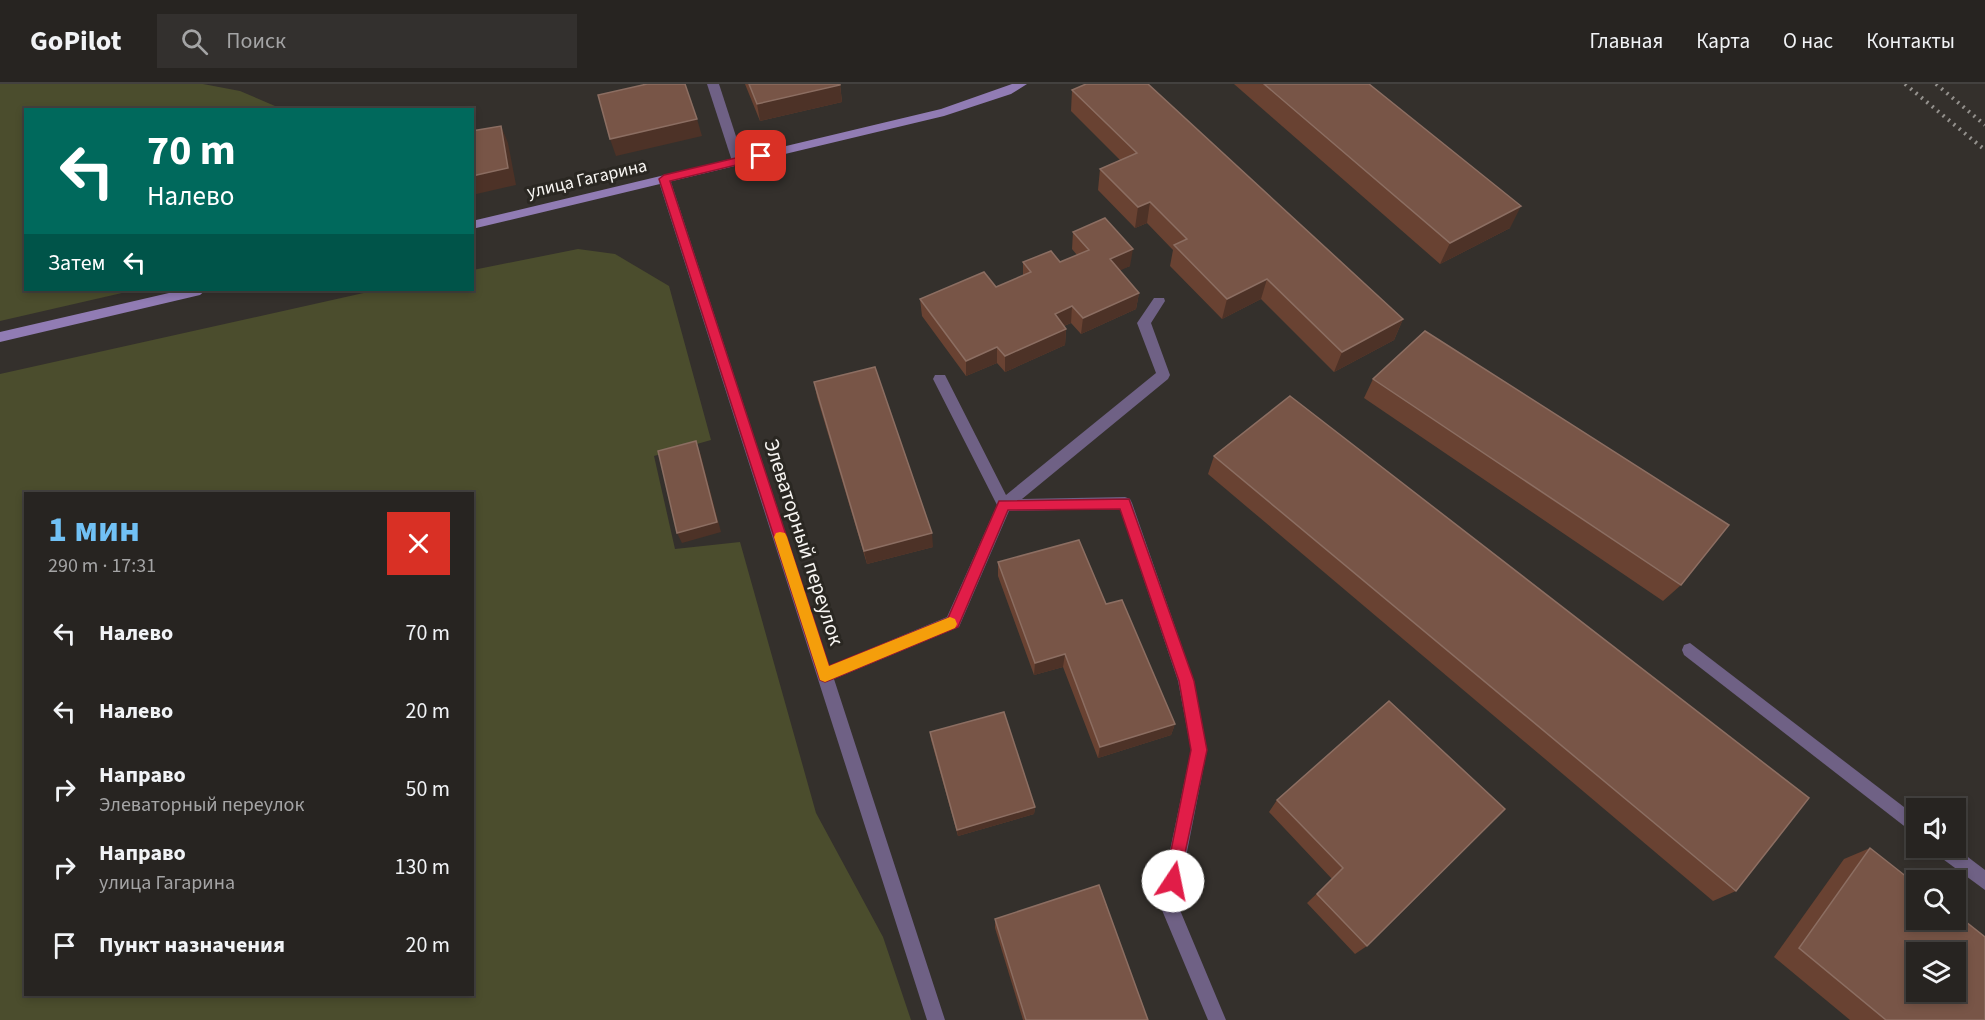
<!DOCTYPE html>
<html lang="ru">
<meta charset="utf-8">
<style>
:root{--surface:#272421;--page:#33302e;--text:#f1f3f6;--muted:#a4a4a5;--line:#43413f;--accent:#71c1f5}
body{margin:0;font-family:"Source Sans 3",sans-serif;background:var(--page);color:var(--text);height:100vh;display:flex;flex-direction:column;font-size:22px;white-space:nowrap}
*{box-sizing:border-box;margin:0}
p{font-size:20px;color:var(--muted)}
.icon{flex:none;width:33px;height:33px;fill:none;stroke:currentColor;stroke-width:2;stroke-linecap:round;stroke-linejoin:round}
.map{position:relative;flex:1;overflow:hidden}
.side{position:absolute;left:24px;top:408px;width:450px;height:504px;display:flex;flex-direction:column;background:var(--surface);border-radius:0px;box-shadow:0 3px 9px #0003,0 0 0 2px var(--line)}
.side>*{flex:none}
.banner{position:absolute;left:24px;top:24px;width:450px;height:183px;border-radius:0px;box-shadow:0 3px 9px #0003,0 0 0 2px var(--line);background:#00695c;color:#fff;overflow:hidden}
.buttons{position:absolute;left:1906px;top:714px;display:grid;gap:12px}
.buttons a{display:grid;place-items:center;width:60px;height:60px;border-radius:0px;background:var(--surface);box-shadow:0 3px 9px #0003,0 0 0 2px var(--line);font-size:30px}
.pin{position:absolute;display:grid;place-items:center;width:51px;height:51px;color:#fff;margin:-26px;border-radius:12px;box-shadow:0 3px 9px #0006}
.me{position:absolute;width:66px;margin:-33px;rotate:11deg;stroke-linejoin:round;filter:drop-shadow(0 0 4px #0008)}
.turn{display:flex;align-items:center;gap:21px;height:126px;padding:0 24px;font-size:27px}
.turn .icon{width:78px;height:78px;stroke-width:2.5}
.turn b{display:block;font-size:42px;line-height:51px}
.then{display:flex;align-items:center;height:57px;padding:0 24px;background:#0003;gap:12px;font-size:22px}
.round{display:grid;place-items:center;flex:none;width:63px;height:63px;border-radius:0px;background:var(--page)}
.overview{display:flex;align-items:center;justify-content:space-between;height:102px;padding:0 24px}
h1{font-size:36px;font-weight:700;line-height:45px;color:var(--accent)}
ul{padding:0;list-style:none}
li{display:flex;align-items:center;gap:18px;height:78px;padding:0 24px}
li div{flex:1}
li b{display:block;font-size:22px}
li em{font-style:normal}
header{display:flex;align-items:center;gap:36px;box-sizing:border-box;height:84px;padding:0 30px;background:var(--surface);border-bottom:2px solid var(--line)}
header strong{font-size:28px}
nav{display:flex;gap:33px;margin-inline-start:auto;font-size:21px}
.search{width:420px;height:54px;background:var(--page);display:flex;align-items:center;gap:15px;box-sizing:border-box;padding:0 21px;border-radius:0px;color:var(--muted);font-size:22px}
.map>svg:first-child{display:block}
</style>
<header>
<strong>GoPilot</strong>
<div class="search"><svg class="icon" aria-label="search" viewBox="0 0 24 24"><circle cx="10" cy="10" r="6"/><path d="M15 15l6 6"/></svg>Поиск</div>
<nav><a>Главная</a><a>Карта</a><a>О нас</a><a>Контакты</a></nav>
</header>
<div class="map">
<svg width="1985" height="936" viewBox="0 0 1985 936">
<rect width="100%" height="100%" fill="#34302c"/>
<g fill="#4b4d2d" fill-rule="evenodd">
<polygon points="0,0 203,0 240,7 282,25 26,26 26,206 135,206 0,237"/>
<path d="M 578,165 L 615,170 L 669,202 L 711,356 L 654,372 L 675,465 L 740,458 L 816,729 L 883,853 L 911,936 L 0,936 L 0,290 L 377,206 L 472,206 L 473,186 ZM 26,410 L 472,410 L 472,910 L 26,910 Z"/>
</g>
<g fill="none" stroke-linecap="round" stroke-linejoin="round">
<polygon fill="#6f6185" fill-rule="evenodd" points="707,0 719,0 744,77 742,80 734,80 732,77"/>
<g fill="#6f6185" fill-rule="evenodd">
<polygon points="664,91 670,95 829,582 947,533 997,421 933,295 935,291 945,291 1006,411 1156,289 1137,239 1154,214 1164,214 1165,217 1151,239 1170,291 1168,295 1022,415 1125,413 1130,415 1132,419 1194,597 1207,666 1177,819 1226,936 1208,936 1159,819 1191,666 1178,597 1120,425 1009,427 959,543 834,595 945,936 927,936 658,95"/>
<polygon points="1690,559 1917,733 1917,752 1684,571 1682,566 1684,561"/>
<polygon points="1933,764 1956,764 1985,786 1985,806 1936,770"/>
</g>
<g fill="#917cb4" fill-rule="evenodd">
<polygon points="1012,0 1027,0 1011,10 944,32 472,145 472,137 941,25"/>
<polygon points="182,206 206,206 200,211 0,258 0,248"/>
</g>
<g stroke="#94918d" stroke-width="4" stroke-dasharray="2 5" stroke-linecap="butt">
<polyline points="1905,0 1985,66"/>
<polyline points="1936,0 1985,41"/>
</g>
</g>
<g fill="#694232">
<polygon points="745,0 840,0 842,18 760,37"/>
<polygon points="1234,0 1369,0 1510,144 1440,180"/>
<polygon points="1072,6 1403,235 1394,256 1334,288 1261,215 1222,235 1170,182 1173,166 1147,139 1135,144 1098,106 1100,85 1120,76 1071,27"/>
<polygon points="1073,148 1130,182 1119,186 1139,209 1136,225 1081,250 1071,239 1064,242 1066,245 1065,261 1005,288 997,279 966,292 922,232 920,215 996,203 1023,192 1023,178 1060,178 1077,171 1072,165"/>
<polygon points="1373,295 1681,501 1663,517 1364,314"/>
<polygon points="814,298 933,463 867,480 817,313"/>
<polygon points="1214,372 1736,807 1713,817 1208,390"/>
<polygon points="998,478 1106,520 1175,640 1171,651 1098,674 1063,583 1034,591 998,492"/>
<polygon points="1389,617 1367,862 1355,870 1307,819 1332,795 1269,728 1277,716"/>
<polygon points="930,648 1035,723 1034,730 958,752 931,656"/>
<polygon points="1870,764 1985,936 1850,936 1774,873 1844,775"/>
<polygon points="995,835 1148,936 1023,936 995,844"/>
</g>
<g fill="#4d3227">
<polygon points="840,1 842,18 760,37 757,20"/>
<polygon points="697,35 702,52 616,72 610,55"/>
<polygon points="501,42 508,59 516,101 472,111 472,92"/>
<polygon points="1150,118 1147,139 1135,144 1138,123"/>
<polygon points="1521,122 1510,144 1440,180 1450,159"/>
<polygon points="1133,165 1130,182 1108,192 1110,175"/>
<polygon points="1267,195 1261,215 1222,235 1227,215"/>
<polygon points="1139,209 1136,225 1081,250 1083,234"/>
<polygon points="1072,222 1071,239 1053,246 1055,230"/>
<polygon points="1403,235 1394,256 1334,288 1342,268"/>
<polygon points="1066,245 1065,261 1005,288 1005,272"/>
<polygon points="997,263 997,279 966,292 966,277"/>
<polygon points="696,357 700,368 721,448 682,459 677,449"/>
<polygon points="932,449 933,463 867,480 864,467"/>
<polygon points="1065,570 1063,583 1034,591 1035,579"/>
<polygon points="1175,640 1171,651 1098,674 1100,663"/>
<polygon points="1035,723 1034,730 958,752 957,746"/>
</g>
<g fill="#785547" stroke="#8c6e62" stroke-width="1.5" fill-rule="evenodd">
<polygon points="647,0 685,0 697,35 610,55 598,11"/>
<polygon points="749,0 840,0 840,1 757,20"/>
<polygon points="1086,0 1148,0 1403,235 1342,268 1267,195 1227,215 1174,161 1187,155 1150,118 1138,123 1100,85 1137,69 1072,6"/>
<polygon points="1264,0 1369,0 1521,122 1450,159"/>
<polygon points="501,42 508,84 472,92 472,47"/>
<polygon points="1105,134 1133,165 1110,175 1139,209 1083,234 1072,222 1055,230 1066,245 1005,272 997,263 966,277 920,215 984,188 996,203 1031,188 1023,178 1051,167 1060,178 1089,166 1073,148"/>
<polygon points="1425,247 1729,441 1681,501 1373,295"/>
<polygon points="875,283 932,449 864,467 814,298"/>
<polygon points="1290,312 1809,714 1736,807 1214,372"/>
<polygon points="696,357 717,438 677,449 658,367"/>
<polygon points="1079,456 1106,520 1122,516 1175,640 1100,663 1065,570 1035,579 998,478"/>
<polygon points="1389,617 1505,725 1367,862 1317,810 1343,784 1277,716"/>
<polygon points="1004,628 1035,723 957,746 930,648"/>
<path d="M 1870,764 L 1917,801 L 1917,836 L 1956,836 L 1956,830 L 1985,853 L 1985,936 L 1886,936 L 1799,864 ZM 1917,868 L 1956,868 L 1956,908 L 1917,908 Z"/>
<polygon points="1099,801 1148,936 1026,936 995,835"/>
</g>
<polygon fill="#e11d48" stroke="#92132f" stroke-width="1.5" points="761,68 765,69 765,74 670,97 829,582 948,534 999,417 1129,415 1194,597 1207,666 1178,802 1173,805 1167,802 1165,797 1191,666 1179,597 1120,425 1008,426 958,543 830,596 825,598 820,596 659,95 664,91"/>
<polygon fill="#f59e0b" points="780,448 785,449 787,453 829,582 950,533 955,535 957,540 955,544 825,598 820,596 774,453 776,449"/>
<g text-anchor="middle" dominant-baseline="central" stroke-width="6" stroke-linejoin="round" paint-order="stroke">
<g font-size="18" fill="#f7f5f2" stroke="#2a2722">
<text transform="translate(587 95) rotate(-13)">улица Гагарина</text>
</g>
<g font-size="21" fill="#f7f5f2" stroke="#2a2722">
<text transform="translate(804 458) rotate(72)">Элеваторный переулок</text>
</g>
</g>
</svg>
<div class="buttons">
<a><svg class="icon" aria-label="sound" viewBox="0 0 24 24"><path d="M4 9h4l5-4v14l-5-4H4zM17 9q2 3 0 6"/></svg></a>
<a><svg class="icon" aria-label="search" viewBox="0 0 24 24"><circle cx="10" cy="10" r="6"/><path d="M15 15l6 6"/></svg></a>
<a><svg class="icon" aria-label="layers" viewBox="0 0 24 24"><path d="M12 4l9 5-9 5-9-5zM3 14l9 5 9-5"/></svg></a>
</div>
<div class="pin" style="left:761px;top:72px;background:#d93025"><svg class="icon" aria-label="arrive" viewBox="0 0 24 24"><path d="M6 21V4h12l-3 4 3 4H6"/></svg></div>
<svg class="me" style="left:1173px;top:797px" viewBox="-20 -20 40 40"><circle r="19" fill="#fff"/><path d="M0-13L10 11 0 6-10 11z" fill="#e11d48"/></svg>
<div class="banner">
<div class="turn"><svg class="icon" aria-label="left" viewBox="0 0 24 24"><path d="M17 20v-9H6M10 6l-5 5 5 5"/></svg><div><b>70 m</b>Налево</div></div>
<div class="then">Затем<svg class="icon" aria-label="left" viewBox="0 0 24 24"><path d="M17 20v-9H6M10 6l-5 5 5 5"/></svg></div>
</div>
<section class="side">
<div class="overview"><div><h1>1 мин</h1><p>290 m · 17:31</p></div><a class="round" style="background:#d93025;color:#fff"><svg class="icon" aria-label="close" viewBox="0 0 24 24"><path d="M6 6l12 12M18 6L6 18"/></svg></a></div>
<ul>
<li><svg class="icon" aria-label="left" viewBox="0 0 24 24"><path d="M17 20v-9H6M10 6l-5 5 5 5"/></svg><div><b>Налево</b></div><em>70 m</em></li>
<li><svg class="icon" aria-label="left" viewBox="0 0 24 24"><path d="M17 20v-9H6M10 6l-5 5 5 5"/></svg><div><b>Налево</b></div><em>20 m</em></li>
<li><svg class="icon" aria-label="right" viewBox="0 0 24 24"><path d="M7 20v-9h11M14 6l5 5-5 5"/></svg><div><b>Направо</b><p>Элеваторный переулок</p></div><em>50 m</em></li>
<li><svg class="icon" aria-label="right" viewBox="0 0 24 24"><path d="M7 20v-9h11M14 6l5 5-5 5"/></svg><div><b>Направо</b><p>улица Гагарина</p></div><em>130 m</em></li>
<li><svg class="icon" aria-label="arrive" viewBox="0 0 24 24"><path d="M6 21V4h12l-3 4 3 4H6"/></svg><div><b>Пункт назначения</b></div><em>20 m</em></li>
</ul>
</section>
</div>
